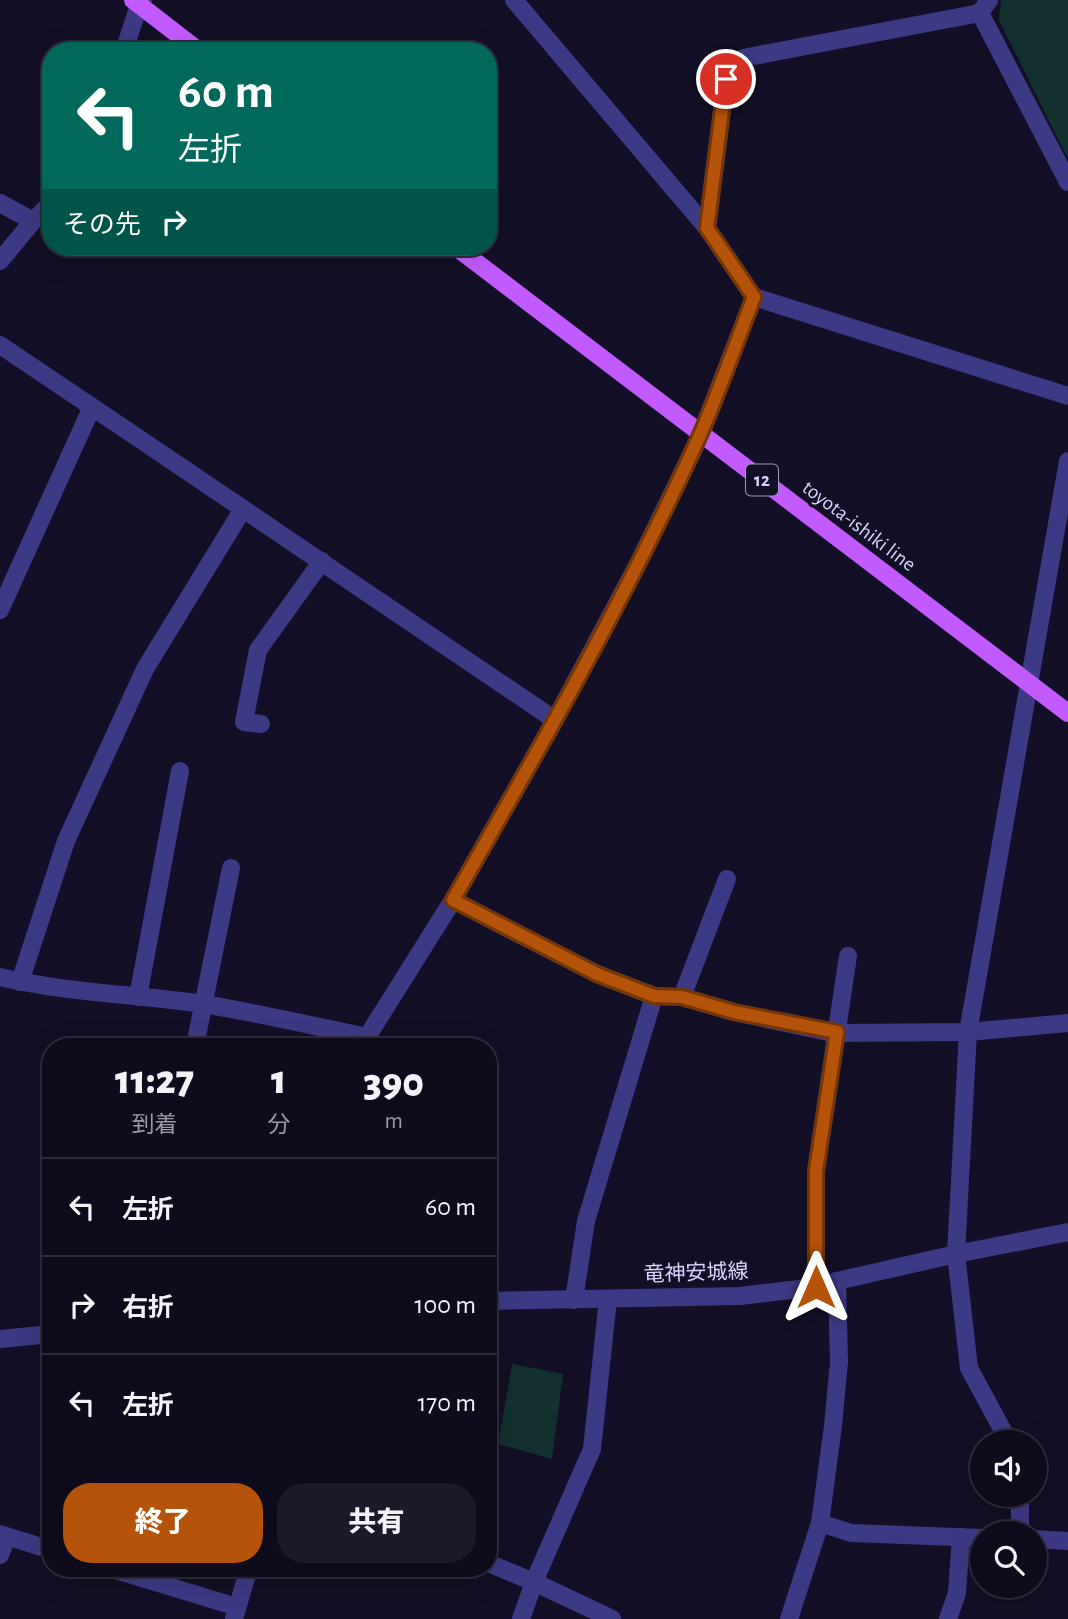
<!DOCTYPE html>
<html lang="ja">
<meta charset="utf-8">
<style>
:root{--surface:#0e0b1c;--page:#1c1929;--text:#f1f3f6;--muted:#9b9ba3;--line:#2e2b3b;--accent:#b45309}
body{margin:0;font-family:"Alegreya Sans","Noto Sans JP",sans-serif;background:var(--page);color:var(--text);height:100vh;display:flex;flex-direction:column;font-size:26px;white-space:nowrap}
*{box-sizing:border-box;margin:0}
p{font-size:23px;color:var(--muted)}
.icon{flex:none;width:38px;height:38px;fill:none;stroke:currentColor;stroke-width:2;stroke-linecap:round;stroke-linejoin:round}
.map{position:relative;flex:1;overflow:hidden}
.panel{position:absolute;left:42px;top:1038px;width:455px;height:539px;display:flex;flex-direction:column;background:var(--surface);border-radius:28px;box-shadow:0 7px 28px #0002,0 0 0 2px var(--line)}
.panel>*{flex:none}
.top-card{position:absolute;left:42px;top:42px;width:455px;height:214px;border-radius:28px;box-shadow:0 7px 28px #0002,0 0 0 2px var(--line);background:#00695c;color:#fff;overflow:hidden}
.tools{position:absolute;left:970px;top:1430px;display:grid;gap:14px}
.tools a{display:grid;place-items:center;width:77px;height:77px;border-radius:50%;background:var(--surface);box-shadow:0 7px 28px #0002,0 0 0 2px var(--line);font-size:35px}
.pin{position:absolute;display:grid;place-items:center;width:60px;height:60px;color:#fff;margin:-30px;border:4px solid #fff;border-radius:50%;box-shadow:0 2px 7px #0007}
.me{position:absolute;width:77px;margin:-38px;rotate:0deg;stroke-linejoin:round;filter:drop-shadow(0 0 5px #0008)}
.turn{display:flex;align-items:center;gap:24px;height:147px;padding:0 21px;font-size:32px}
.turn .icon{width:91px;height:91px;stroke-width:2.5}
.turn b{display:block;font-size:49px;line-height:60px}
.then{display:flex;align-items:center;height:66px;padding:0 21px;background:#0003;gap:14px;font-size:26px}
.eta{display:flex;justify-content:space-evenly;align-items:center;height:119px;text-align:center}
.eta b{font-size:42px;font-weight:800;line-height:49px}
.primary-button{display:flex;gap:14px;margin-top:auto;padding:14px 21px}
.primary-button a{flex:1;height:80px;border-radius:28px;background:var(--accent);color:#fff;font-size:28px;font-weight:800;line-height:80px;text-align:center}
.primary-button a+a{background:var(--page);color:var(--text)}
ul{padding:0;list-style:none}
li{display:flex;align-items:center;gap:21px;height:98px;padding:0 21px;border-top:2px solid var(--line)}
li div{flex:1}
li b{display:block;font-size:26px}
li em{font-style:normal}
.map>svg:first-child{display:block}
</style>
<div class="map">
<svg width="1068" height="1619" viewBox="0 0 1068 1619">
<rect width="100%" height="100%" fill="#130f26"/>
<g fill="#12302f">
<polygon points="1001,0 1068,0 1068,159 999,20"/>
<polygon points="512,1364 563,1374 552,1459 498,1444"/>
</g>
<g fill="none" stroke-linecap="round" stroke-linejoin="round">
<g stroke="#3d3a85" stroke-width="18">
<polyline points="514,0 707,228"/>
<polyline points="989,0 980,13 1068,182"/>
<polyline points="980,13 743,58 726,79 707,228 754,297 1068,396"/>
<polyline points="124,51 139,5 143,0"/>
<polyline points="0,203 33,221"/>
<polyline points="0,261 33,221 51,203"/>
<path d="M 0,345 C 185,470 371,594 555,720"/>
<polyline points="0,610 92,407"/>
<polyline points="261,724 244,722 258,650 322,561"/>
<polyline points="453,900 597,974 654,996 682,997 734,1012 833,1033 968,1032 1068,1023"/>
<path d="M 0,977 C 67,993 136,994 203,1004 C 258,1013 313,1026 367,1037"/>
<polyline points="20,982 66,841 145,669 243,509"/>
<polyline points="138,997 180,771"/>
<polyline points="682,997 727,879"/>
<polyline points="195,1046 231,868"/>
<polyline points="365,1046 367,1037 453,900 555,720 639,562 701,434 754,297"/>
<polyline points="816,1287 816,1171 848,956"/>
<polyline points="574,1300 586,1221 654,996"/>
<polyline points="488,1301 740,1296 816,1287 837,1281 956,1254 1068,1232"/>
<polyline points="0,1339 51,1334"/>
<polyline points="1009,1442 969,1368 956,1254 968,1032 1068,461"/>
<polyline points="820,1523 851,1533 982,1538"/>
<polyline points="1020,1533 1020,1494"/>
<polyline points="0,1534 51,1550"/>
<polyline points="1034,1539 1068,1541"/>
<polyline points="0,1555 7,1537"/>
<polyline points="488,1563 534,1582 612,1619"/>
<polyline points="109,1568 237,1607"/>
<polyline points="234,1619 249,1568"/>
<polyline points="521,1619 534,1582 592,1449 608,1299"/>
<polyline points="789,1619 820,1523 833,1426 839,1362 837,1281"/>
<polyline points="948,1619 957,1593 961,1537"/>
</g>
<g stroke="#c25bff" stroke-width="18">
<polyline points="133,0 199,51"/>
<polyline points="456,247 1068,713"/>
</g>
</g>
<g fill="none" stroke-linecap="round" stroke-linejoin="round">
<defs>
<path id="route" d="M 726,79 L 707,228 L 754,297 C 736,343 720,390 700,435 C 628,595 540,748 453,900 L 597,974 L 654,996 L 682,997 L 734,1012 L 837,1032 L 816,1171 L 816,1287"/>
</defs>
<use href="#route" stroke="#753606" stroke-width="18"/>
<use href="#route" stroke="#b45309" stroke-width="12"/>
</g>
<g text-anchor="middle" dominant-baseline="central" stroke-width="7" stroke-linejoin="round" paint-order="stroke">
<rect fill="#130f26" stroke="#9e99be" stroke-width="2" x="746" y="464.5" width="32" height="31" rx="5"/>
<g font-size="19" font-weight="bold" fill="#d9d4ff">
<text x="762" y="480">12</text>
</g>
<g font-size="21" fill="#d9d4ff" stroke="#130f26">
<text transform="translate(859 526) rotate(37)">toyota-ishiki line</text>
<text transform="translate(696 1273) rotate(-2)">竜神安城線</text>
</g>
</g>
</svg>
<div class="tools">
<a><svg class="icon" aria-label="sound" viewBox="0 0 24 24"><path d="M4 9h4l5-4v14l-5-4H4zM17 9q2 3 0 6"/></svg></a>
<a><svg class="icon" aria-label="search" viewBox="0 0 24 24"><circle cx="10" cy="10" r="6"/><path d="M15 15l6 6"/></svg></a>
</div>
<div class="pin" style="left:726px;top:79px;background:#d93025"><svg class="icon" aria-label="arrive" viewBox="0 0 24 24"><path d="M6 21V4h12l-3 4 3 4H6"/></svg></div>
<svg class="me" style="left:816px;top:1287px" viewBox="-20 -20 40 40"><path d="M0-17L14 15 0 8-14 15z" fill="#b45309" stroke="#fff" stroke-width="4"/></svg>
<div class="top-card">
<div class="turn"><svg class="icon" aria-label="left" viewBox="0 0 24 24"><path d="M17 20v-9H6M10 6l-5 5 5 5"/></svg><div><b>60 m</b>左折</div></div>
<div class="then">その先<svg class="icon" aria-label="right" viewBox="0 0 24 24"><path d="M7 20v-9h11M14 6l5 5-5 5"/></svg></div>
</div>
<section class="panel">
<div class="eta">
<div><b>11:27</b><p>到着</p></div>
<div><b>1</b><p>分</p></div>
<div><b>390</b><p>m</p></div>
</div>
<ul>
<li><svg class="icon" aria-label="left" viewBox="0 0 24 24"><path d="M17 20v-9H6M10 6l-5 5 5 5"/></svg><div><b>左折</b></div><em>60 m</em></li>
<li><svg class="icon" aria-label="right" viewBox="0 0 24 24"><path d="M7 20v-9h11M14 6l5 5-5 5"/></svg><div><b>右折</b></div><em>100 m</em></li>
<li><svg class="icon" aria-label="left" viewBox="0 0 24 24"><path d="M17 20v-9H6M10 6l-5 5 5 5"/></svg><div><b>左折</b></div><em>170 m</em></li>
</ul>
<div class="primary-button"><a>終了</a><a>共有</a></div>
</section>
</div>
